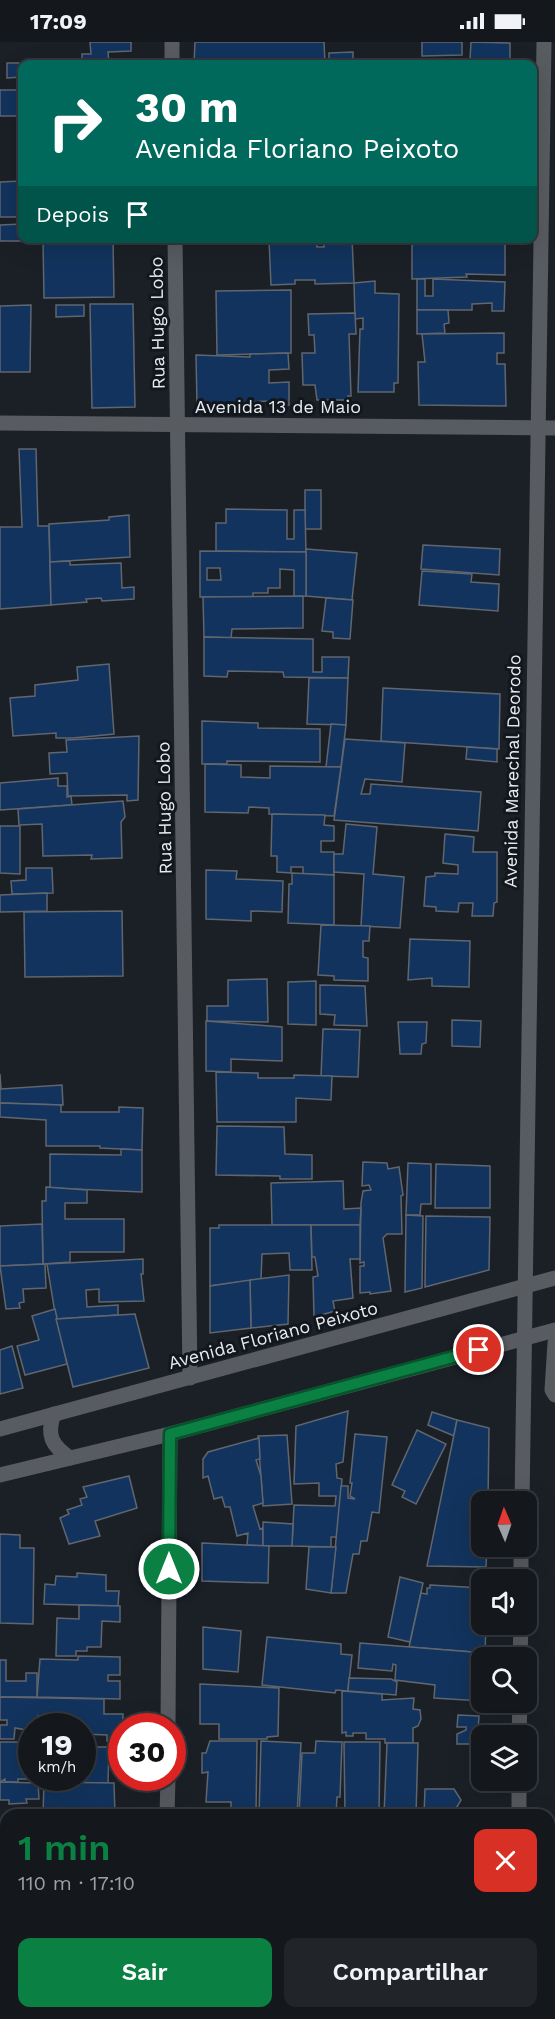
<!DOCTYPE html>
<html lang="pt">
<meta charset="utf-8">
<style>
:root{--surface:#14181d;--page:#21252a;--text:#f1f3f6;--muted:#9da0a4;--line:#33373b;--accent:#0b8043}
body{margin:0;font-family:"Work Sans",sans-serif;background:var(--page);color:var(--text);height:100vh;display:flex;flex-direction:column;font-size:22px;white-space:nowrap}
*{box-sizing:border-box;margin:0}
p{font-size:20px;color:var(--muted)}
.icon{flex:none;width:33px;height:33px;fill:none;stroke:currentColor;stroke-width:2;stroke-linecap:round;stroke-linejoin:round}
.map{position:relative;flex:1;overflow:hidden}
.panel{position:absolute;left:0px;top:1767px;width:555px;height:210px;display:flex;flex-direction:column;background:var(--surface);border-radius:18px 18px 0 0;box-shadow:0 6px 24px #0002,0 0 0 2px var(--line)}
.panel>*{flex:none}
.top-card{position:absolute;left:18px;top:18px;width:519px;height:183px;border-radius:12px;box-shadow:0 6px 24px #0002,0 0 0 2px var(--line);background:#00695c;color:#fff;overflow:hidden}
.needle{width:39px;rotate:358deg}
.tools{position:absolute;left:471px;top:1449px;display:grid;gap:12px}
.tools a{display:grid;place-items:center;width:66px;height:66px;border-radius:12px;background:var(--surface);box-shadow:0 6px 24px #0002,0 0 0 2px var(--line);font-size:30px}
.speed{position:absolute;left:18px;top:1671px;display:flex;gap:12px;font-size:30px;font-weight:700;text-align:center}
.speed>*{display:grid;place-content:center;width:78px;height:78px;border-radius:50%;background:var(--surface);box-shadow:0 6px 24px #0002,0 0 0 2px var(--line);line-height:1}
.speed small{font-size:15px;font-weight:400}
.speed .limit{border:9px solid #d22;background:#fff;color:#111}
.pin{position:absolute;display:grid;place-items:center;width:51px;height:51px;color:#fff;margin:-26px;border:3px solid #fff;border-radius:50%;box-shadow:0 2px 6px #0007}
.me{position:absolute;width:66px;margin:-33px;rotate:0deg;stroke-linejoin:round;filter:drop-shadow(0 0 4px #0008)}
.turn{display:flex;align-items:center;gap:21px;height:126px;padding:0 18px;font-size:27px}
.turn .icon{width:78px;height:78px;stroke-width:2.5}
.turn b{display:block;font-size:42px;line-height:51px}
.then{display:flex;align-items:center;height:57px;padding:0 18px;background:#0003;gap:12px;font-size:22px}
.round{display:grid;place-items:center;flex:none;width:63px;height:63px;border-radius:12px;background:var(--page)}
.overview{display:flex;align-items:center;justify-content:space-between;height:102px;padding:0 18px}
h1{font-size:36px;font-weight:600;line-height:45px;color:var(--accent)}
.cta{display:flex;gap:12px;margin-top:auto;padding:12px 18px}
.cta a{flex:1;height:69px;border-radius:12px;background:var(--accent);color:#fff;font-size:24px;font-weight:600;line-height:69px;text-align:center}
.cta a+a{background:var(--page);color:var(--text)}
.status{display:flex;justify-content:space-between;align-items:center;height:42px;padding:0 30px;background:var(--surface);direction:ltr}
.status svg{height:16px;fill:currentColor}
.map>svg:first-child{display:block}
</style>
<div class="status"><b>17:09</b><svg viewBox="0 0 49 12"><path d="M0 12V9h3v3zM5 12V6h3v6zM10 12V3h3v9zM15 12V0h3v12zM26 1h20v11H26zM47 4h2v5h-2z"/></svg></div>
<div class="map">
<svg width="555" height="1977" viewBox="0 0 555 1977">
<rect width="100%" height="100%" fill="#1b2027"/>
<g fill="#12335d" stroke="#60666f" stroke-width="1.5" fill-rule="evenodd">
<polygon points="90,0 131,0 131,9 108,10 109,22 22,22 22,35 7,36 7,21 82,21 82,12 91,12"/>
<polygon points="195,0 324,0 325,22 194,22"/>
<polygon points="422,0 462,0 462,13 422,14"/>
<polygon points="471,0 510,1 510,22 461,22 461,17 470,17"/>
<polygon points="353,10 353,22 329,22 329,11"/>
<polygon points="0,48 17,48 18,74 0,74"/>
<polygon points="22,139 22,175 0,175 0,140"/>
<polygon points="22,182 22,196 113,196 114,255 44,256 43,199 0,199 0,183"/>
<polygon points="199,196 265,196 265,198 199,201"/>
<polygon points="316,196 317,205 324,205 323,196 352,196 354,241 315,242 315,238 295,238 295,242 271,243 269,198"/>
<polygon points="420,196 505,196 505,233 466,232 467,235 412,237 412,201 420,201"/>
<polygon points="417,237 425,237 425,254 433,254 433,237 505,240 504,269 492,269 492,261 472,262 472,268 417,268"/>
<polygon points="375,239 375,251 399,252 398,341 394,341 394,350 358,350 360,287 363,287 363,276 355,277 354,241"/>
<polygon points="291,248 291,311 217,313 216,249"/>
<polygon points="90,262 133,262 135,365 92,366"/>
<polygon points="31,263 30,330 0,330 0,264"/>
<polygon points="56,263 84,263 84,274 56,275"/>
<polygon points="417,268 448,268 449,281 444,282 445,291 417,292"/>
<polygon points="355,271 356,292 349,292 351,354 348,354 348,358 317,358 315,343 303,343 302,311 315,311 314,293 309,293 308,272"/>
<polygon points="504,291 504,311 497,311 497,322 505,322 506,364 419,363 418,320 425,320 422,292"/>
<polygon points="288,311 289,327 269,328 269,341 289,340 289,363 268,363 268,359 197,363 196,313 250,315 250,312"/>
<polygon points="19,407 36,407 38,484 49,484 51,563 0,567 0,485 22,485"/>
<rect x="305" y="448" width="16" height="39"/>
<polygon points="226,467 287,468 287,497 294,497 294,468 305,468 306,510 216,509 216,481 226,481"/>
<polygon points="129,473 130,515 50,520 49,482 109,478 109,475"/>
<polygon points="423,503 500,507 499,533 421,527"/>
<polygon points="306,507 357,511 352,558 306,554"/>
<path d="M 200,509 L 306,510 L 306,554 L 294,555 L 294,528 L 280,527 L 280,546 L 268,546 L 268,551 L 253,551 L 253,555 L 200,555 ZM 207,526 L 220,526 L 221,538 L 207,538 Z"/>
<polygon points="70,519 70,523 121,521 122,546 134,545 134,557 102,559 101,556 86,557 87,560 51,563 50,520"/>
<polygon points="422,529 472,532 471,540 499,542 498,569 419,563"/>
<polygon points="303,554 303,586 232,587 231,596 204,595 203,555"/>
<polygon points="326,556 353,558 350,597 333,596 333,590 322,589"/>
<polygon points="204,595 313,597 313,630 322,630 322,615 349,615 348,636 284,635 283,630 228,629 227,635 204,634"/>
<polygon points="109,622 114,692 73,696 56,696 56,691 13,694 10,656 35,654 35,643 78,638 77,625"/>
<polygon points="309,636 348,636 346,683 307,682"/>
<polygon points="383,646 500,652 499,707 381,699"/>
<polygon points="202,679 258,681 258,686 320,687 320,720 227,719 227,722 202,722"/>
<polygon points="331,682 346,683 341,725 326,725"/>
<polygon points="139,694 138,758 127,759 127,753 68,754 67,731 50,732 49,711 67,710 66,698"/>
<polygon points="345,697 405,701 402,740 365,737 361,752 370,752 371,742 481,750 478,789 334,778"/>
<polygon points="467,705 497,707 497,720 466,717"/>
<polygon points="205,722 241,723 241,735 270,736 270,724 341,725 334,774 269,772 269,766 249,765 248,771 205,770"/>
<polygon points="58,736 58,744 67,744 67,755 71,754 72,763 0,768 0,741"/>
<polygon points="123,759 125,775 121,780 122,816 91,817 92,813 43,814 42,782 19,783 18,767"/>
<polygon points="272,772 325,773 324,783 334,784 334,799 321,799 321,810 334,810 334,833 303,832 303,825 291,825 291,831 277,830 277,814 271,814"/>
<polygon points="346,782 377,785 373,832 404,835 400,886 361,884 364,832 334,830 334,812 343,812"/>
<polygon points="0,784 20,784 20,832 0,831"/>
<polygon points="445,792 474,795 473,810 497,810 497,860 494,861 493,874 472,874 473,861 459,861 458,870 436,869 436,865 424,864 426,835 435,834 435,831 458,832 458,823 443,821"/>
<polygon points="26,826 52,826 53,851 12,852 11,839 26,838"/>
<polygon points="206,828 237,829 236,837 283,839 282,870 251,869 251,879 206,877"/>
<polygon points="292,831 334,833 334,883 288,881 289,842 292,842"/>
<polygon points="47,851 47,869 0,870 0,853"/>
<polygon points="122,869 123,934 25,935 24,870"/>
<polygon points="321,883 370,884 369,899 363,899 363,915 368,916 368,939 334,938 334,934 318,933"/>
<polygon points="410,897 470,899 469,945 432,944 432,936 408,938"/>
<polygon points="267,937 268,980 207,979 207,964 228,964 228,938"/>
<polygon points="316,939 316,983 288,982 288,940"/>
<polygon points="320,943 365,944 367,984 334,983 335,973 320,972"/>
<polygon points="452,978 481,979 480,1005 452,1004"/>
<polygon points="206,979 282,985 282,1019 231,1017 231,1030 206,1029"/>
<polygon points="398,980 427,980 426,1001 422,1002 421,1012 400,1012"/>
<polygon points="323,987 360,988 358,1035 321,1034"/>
<polygon points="216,1030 258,1031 258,1036 294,1036 294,1033 332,1034 331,1058 296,1056 296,1080 217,1080"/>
<polygon points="0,1032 1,1047 62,1043 63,1063 0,1061"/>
<polygon points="0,1061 61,1063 61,1070 119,1070 119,1065 143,1066 142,1108 100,1106 100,1104 46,1104 46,1078 0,1075"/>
<polygon points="217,1084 284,1085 285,1112 312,1113 312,1137 280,1137 280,1134 216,1133"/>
<polygon points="121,1107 142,1108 142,1150 50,1146 50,1112 121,1113"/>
<polygon points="363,1120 387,1121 388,1127 399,1125 403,1153 401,1154 402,1192 387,1192 383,1196 391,1249 370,1252 370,1250 360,1251 360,1224 364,1224 364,1220 360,1221 361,1161 363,1149 371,1148 369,1143 362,1144"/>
<polygon points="408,1121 431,1122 431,1162 421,1162 420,1173 406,1173"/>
<polygon points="436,1122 490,1124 490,1166 435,1166"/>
<polygon points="343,1139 344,1167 361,1166 360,1183 272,1183 271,1141"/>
<polygon points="46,1145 87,1148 87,1161 65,1161 65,1177 124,1177 124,1210 70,1210 70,1220 43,1222 42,1159 46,1159"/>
<polygon points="406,1173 423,1174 422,1246 405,1250"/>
<polygon points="426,1174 490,1175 489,1228 425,1245"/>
<polygon points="42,1182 43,1222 0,1224 0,1184"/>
<polygon points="219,1183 311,1183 312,1228 290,1228 289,1211 262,1212 261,1237 210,1244 210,1186 219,1186"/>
<polygon points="311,1183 360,1183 360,1217 350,1217 353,1256 333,1259 335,1269 314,1275 313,1235 318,1234 315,1215 312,1215"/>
<polygon points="143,1217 143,1232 141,1232 144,1259 99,1260 99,1247 86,1248 87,1265 118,1263 118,1273 56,1277 47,1222"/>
<polygon points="45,1222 46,1246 23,1247 24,1260 19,1261 20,1266 6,1267 0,1224"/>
<polygon points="289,1233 288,1282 251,1286 250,1238"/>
<polygon points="250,1238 251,1286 210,1291 210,1244"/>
<polygon points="55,1267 67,1322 25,1333 17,1304 39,1298 32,1274"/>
<polygon points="135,1272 149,1326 73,1345 56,1277"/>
<polygon points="12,1304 23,1346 0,1352 0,1308"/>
<polygon points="348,1369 343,1420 336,1422 337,1436 342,1437 337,1495 331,1495 331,1505 292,1504 294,1463 335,1464 336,1454 319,1454 319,1441 294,1442 296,1384"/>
<polygon points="432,1370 457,1378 454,1394 428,1383"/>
<polygon points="457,1378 489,1386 488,1460 482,1460 482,1504 487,1504 486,1525 427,1524"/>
<polygon points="417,1388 446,1402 416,1462 402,1455 405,1449 392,1443"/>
<polygon points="355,1392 387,1395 379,1471 372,1470 367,1499 361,1499 359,1512 353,1512 346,1551 331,1551 341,1444 348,1444 348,1456 355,1457 350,1454 352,1441 350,1441"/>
<polygon points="287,1393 292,1462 263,1464 258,1394"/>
<polygon points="259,1396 260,1417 256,1418 261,1434 263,1461 253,1464 260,1487 263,1486 263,1504 247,1503 248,1491 237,1494 230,1465 225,1465 222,1455 214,1457 208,1434 203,1436 203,1417 208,1410"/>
<polygon points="129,1434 137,1466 95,1479 100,1494 69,1502 60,1476 69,1472 67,1468 82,1463 80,1457 87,1455 83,1445"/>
<polygon points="263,1480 293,1482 292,1504 263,1504"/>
<polygon points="0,1492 20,1493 20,1506 34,1506 33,1582 0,1581"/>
<polygon points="202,1501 269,1504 268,1541 202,1539"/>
<polygon points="309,1505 336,1505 331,1551 306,1547"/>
<polygon points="77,1531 106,1533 106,1549 119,1549 118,1564 44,1562 45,1542 55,1543 56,1534 77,1535"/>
<polygon points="400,1535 423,1541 410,1600 388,1595"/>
<polygon points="430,1543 482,1546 482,1582 486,1582 485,1611 409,1605 421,1551 427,1552 427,1546 430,1546"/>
<polygon points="79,1563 120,1564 120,1580 102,1579 101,1605 87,1605 87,1609 76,1609 76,1614 56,1614 57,1576 79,1577"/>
<polygon points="203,1585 241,1589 238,1630 203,1627"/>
<polygon points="267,1595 341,1602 341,1612 352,1613 348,1649 336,1648 335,1651 262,1643"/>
<polygon points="360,1601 485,1611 485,1616 482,1616 482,1659 434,1656 435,1643 395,1638 396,1623 393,1622 392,1629 358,1626"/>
<polygon points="78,1614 120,1615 120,1633 108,1633 108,1639 120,1639 120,1657 37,1655 40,1617 78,1618"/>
<polygon points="0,1618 6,1618 6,1639 26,1639 26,1631 37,1631 37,1655 0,1655"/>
<polygon points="349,1636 391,1637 397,1640 396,1653 348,1649"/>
<polygon points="200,1642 279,1646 278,1694 267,1695 267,1697 219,1697 219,1682 200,1682"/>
<polygon points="342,1649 382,1652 382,1658 414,1656 413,1667 420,1668 421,1677 418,1684 413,1686 413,1701 385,1701 385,1697 366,1697 366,1691 353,1691 353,1694 346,1694 346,1690 342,1691"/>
<polygon points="0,1655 104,1657 104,1672 123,1672 122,1699 107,1699 107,1693 82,1692 82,1684 43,1684 43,1674 38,1674 38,1684 32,1684 32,1689 15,1686 14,1697 0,1697 0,1683 7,1683 7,1678 0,1678"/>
<polygon points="458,1673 479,1674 477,1702 457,1702 457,1692 466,1688 466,1685 457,1685"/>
<polygon points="210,1699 257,1699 256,1773 231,1773 231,1760 206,1760 208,1730 202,1731 202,1711 206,1711"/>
<polygon points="261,1699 301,1701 297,1773 259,1773"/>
<polygon points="316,1699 342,1700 340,1755 337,1755 336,1773 299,1773 302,1711 315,1711"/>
<polygon points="0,1700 32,1700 32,1736 82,1736 82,1705 109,1705 108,1741 51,1741 51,1737 30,1740 30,1737 18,1737 18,1740 5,1740 5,1737 0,1740"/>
<polygon points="344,1700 380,1700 379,1773 345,1773"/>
<polygon points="387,1701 418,1701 416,1773 384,1773"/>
<polygon points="0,1740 38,1741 39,1757 26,1757 27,1761 9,1762 9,1758 0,1758"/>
<polygon points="44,1740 114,1741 115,1773 43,1773"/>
<polygon points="425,1747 454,1747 461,1758 454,1770 424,1773"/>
<polygon points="6,1802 6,1858 3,1858 0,1844 0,1803"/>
<polygon points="11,1971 97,1971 97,1977 0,1977 0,1975 11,1975"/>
<rect x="199" y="1971" width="42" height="6"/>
<rect x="248" y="1971" width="32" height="6"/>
<rect x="284" y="1971" width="46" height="6"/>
<rect x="364" y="1971" width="23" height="6"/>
<polygon points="400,1971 422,1971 422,1977 387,1977 399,1976"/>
<rect x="430" y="1971" width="42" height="6"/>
</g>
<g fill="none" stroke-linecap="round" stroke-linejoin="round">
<g stroke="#585b5f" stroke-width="15">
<polyline points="172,0 172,22"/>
<polyline points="175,196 190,1336"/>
<polyline points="0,381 555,386"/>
<polyline points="555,1301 552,1348 555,1353"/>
<path d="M 54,1372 C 46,1393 52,1404 70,1416"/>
<polyline points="0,1387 555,1236"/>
<polyline points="0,1433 170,1392 555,1288"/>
<polyline points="522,1460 544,0"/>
<polyline points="521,1538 521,1504"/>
<polyline points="520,1616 521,1582"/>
<polyline points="168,1684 170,1392"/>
<polyline points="519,1694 520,1660"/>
<polyline points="167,1773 168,1736"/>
<polyline points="519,1773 519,1738"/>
<polyline points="0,1897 6,1897"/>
<polyline points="549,1905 555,1905"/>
<polyline points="520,1971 520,1977"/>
<polyline points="166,1977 166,1971"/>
</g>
</g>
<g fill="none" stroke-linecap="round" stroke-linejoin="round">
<defs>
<polyline id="route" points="169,1527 170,1392 479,1308"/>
</defs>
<use href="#route" stroke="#07532c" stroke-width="15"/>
<use href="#route" stroke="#0b8043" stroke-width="10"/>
</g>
<g text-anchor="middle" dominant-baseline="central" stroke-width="6" stroke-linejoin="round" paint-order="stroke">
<g font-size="18" fill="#e7ebf0" stroke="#12171e">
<text transform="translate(157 281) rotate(-91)">Rua Hugo Lobo</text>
<text x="278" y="364">Avenida 13 de Maio</text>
<text transform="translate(512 729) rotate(-89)">Avenida Marechal Deorodo</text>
<text transform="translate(164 766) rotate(-91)">Rua Hugo Lobo</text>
<text transform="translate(273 1293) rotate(-15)">Avenida Floriano Peixoto</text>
</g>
</g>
</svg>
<div class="tools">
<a><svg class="needle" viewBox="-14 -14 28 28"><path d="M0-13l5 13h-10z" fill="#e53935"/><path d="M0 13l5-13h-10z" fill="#9da0a4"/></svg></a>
<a><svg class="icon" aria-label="sound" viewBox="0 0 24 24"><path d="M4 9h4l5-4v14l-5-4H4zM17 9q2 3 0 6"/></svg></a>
<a><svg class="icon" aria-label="search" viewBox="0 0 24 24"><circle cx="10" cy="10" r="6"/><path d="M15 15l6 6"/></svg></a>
<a><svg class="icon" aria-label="layers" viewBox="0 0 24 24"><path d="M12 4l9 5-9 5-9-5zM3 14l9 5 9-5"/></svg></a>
</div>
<div class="speed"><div>19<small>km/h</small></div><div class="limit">30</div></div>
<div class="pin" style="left:479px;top:1308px;background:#d93025"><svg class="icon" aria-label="arrive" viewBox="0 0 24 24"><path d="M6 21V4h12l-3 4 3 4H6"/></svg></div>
<svg class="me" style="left:169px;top:1527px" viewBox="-20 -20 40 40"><circle r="17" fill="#0b8043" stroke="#fff" stroke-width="3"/><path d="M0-11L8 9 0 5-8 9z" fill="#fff"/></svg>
<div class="top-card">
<div class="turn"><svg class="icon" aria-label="right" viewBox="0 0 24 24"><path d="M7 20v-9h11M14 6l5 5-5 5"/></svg><div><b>30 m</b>Avenida Floriano Peixoto</div></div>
<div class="then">Depois<svg class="icon" aria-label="arrive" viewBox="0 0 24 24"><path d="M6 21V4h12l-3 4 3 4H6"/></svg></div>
</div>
<section class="panel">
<div class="overview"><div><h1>1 min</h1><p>110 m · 17:10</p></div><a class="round" style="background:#d93025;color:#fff"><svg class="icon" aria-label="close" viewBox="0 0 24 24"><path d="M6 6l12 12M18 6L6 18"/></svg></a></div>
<div class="cta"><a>Sair</a><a>Compartilhar</a></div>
</section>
</div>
